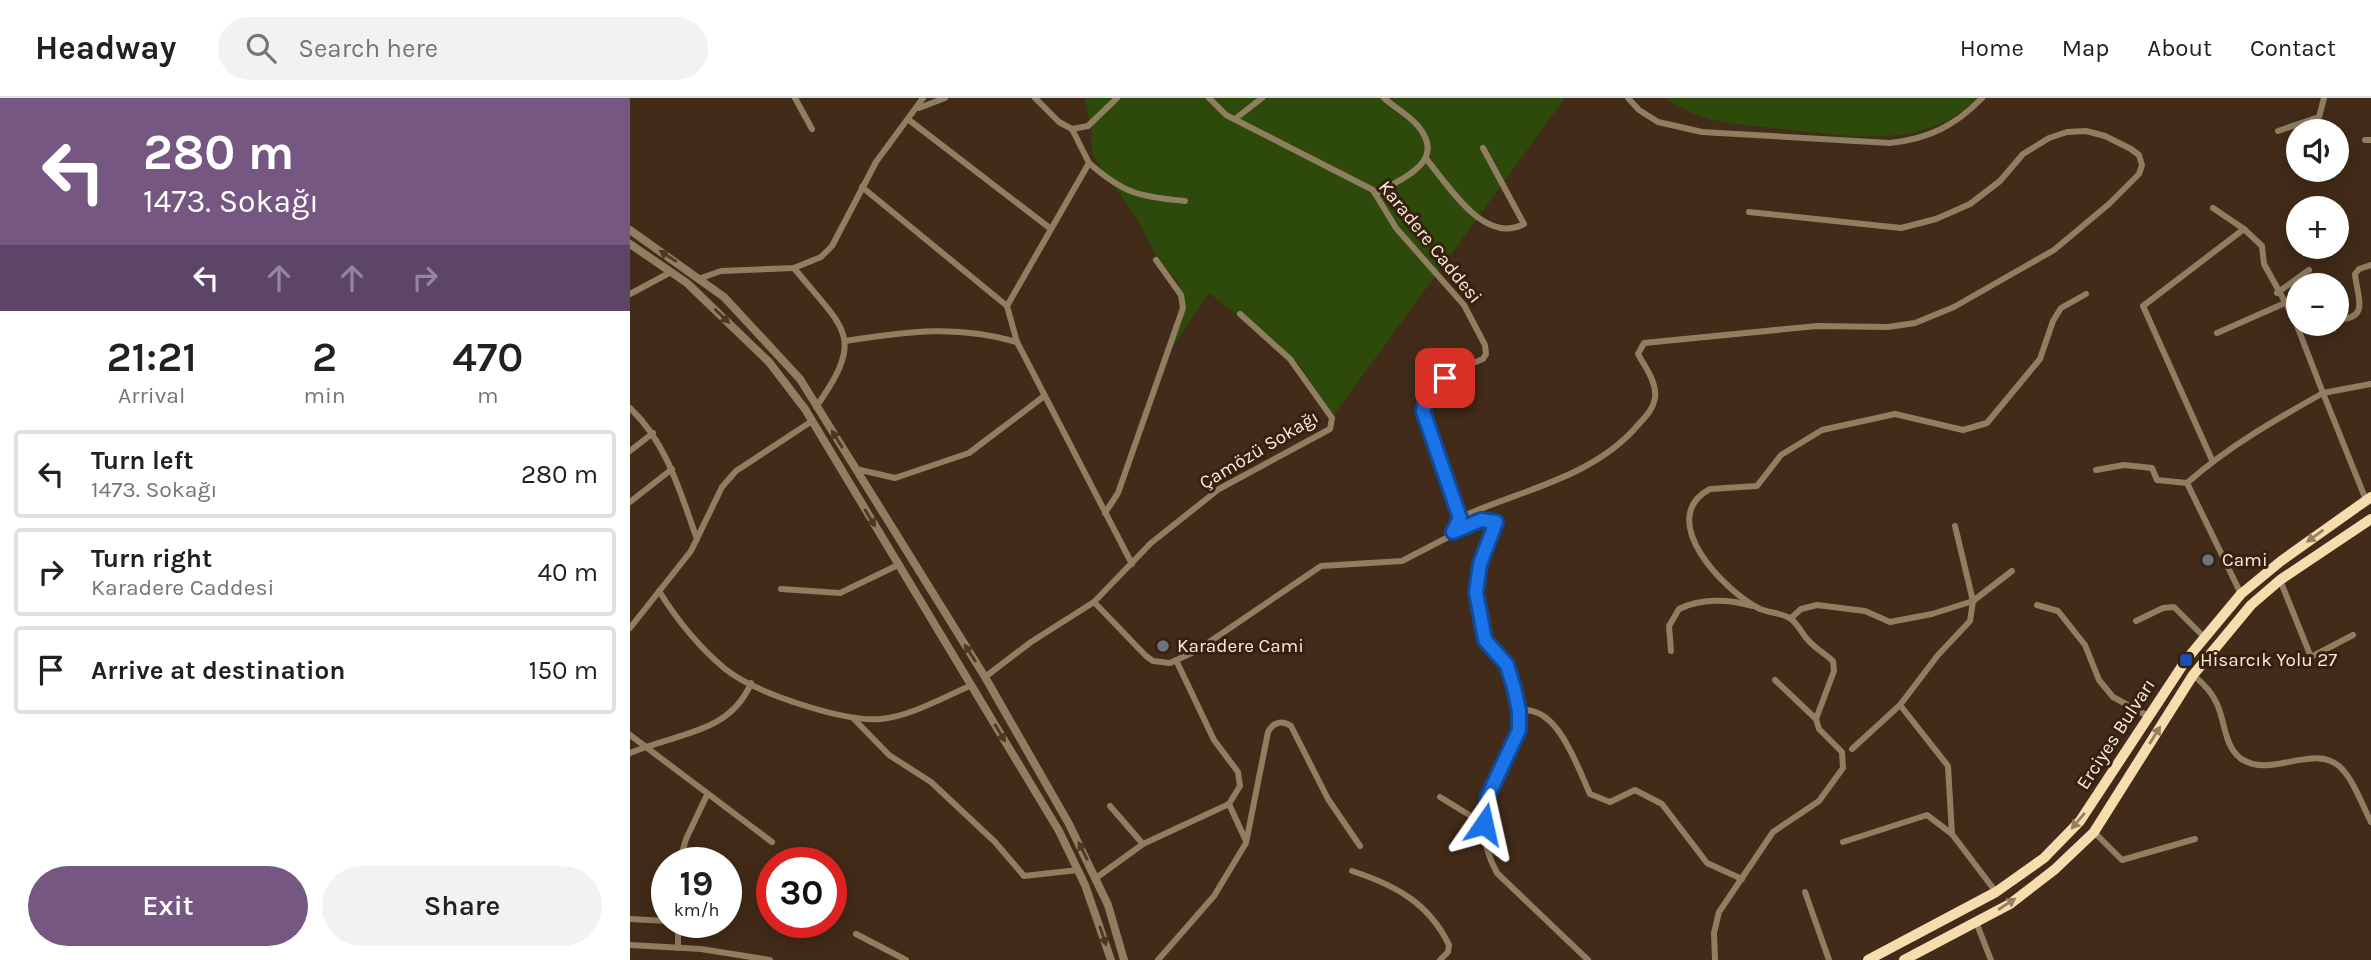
<!DOCTYPE html>
<meta charset="utf-8">
<style>
:root{--surface:#fff;--page:#f2f2f2;--text:#202124;--muted:#757577;--line:#e0e0e0;--accent:#755782}
body{margin:0;font-family:Karla,sans-serif;background:var(--page);color:var(--text);height:100vh;display:flex;flex-direction:column;font-size:26px;white-space:nowrap}
*{box-sizing:border-box;margin:0}
p{font-size:23px;color:var(--muted)}
.icon{flex:none;width:38px;height:38px;fill:none;stroke:currentColor;stroke-width:2;stroke-linecap:round;stroke-linejoin:round}
.map{position:relative;flex:1;overflow:hidden}
.details{display:flex;flex-direction:column;background:var(--surface);width:630px}
.details>*{flex:none}
.banner{background:#755782;color:#fff;overflow:hidden}
.buttons{position:absolute;left:1656px;top:21px;display:grid;gap:14px}
.buttons a{display:grid;place-items:center;width:63px;height:63px;border-radius:50%;background:var(--surface);box-shadow:0 4px 18px #0003;font-size:35px}
.speed{position:absolute;left:21px;top:749px;display:flex;gap:14px;font-size:35px;font-weight:700;text-align:center}
.speed>*{display:grid;place-content:center;width:91px;height:91px;border-radius:50%;background:var(--surface);box-shadow:0 4px 18px #0003;line-height:1}
.speed small{font-size:18px;font-weight:400}
.speed .limit{border:10px solid #d22;background:#fff;color:#111}
.pin{position:absolute;display:grid;place-items:center;width:60px;height:60px;color:#fff;margin:-30px;border-radius:14px;box-shadow:0 4px 10px #0006}
.me{position:absolute;width:77px;margin:-38px;rotate:11deg;stroke-linejoin:round;filter:drop-shadow(0 0 5px #0008)}
.turn{display:flex;align-items:center;gap:24px;height:147px;padding:0 28px;font-size:32px}
.turn .icon{width:91px;height:91px;stroke-width:2.5}
.turn b{display:block;font-size:49px;line-height:60px}
.lanes{display:flex;align-items:center;height:66px;padding:0 28px;background:#0003;justify-content:center;gap:35px;direction:ltr}
.lanes .off{opacity:.35}
.eta{display:flex;justify-content:space-evenly;align-items:center;height:119px;text-align:center}
.eta b{font-size:42px;font-weight:600;line-height:49px}
.button{display:flex;gap:14px;margin-top:auto;padding:14px 28px}
.button a{flex:1;height:80px;border-radius:42px;background:var(--accent);color:#fff;font-size:28px;font-weight:600;line-height:80px;text-align:center}
.button a+a{background:var(--page);color:var(--text)}
ul{padding:0;list-style:none}
li{display:flex;align-items:center;gap:21px;height:88px;margin:0 14px 10px;padding:0 14px;border:4px solid var(--line);border-radius:7px}
li div{flex:1}
li b{display:block;font-size:26px}
li em{font-style:normal}
header{display:flex;align-items:center;gap:42px;box-sizing:border-box;height:98px;padding:0 35px;background:var(--surface);border-bottom:2px solid var(--line)}
header strong{font-size:33px}
nav{display:flex;gap:38px;margin-inline-start:auto;font-size:24px}
.search{width:490px;height:63px;background:var(--page);display:flex;align-items:center;gap:18px;box-sizing:border-box;padding:0 24px;border-radius:38px;color:var(--muted);font-size:26px}
main{display:flex;flex:1;min-height:0}
.map>svg:first-child{display:block}
</style>
<header>
<strong>Headway</strong>
<div class="search"><svg class="icon" aria-label="search" viewBox="0 0 24 24"><circle cx="10" cy="10" r="6"/><path d="M15 15l6 6"/></svg>Search here</div>
<nav><a>Home</a><a>Map</a><a>About</a><a>Contact</a></nav>
</header>
<main>
<section class="details">
<div class="banner">
<div class="turn"><svg class="icon" aria-label="left" viewBox="0 0 24 24"><path d="M17 20v-9H6M10 6l-5 5 5 5"/></svg><div><b>280 m</b>1473. Sokağı</div></div>
<div class="lanes"><svg class="icon" aria-label="left" viewBox="0 0 24 24"><path d="M17 20v-9H6M10 6l-5 5 5 5"/></svg><svg class="icon off" aria-label="ahead" viewBox="0 0 24 24"><path d="M12 20V5M6 11l6-6 6 6"/></svg><svg class="icon off" aria-label="ahead" viewBox="0 0 24 24"><path d="M12 20V5M6 11l6-6 6 6"/></svg><svg class="icon off" aria-label="right" viewBox="0 0 24 24"><path d="M7 20v-9h11M14 6l5 5-5 5"/></svg></div>
</div>
<div class="eta">
<div><b>21:21</b><p>Arrival</p></div>
<div><b>2</b><p>min</p></div>
<div><b>470</b><p>m</p></div>
</div>
<ul>
<li><svg class="icon" aria-label="left" viewBox="0 0 24 24"><path d="M17 20v-9H6M10 6l-5 5 5 5"/></svg><div><b>Turn left</b><p>1473. Sokağı</p></div><em>280 m</em></li>
<li><svg class="icon" aria-label="right" viewBox="0 0 24 24"><path d="M7 20v-9h11M14 6l5 5-5 5"/></svg><div><b>Turn right</b><p>Karadere Caddesi</p></div><em>40 m</em></li>
<li><svg class="icon" aria-label="arrive" viewBox="0 0 24 24"><path d="M6 21V4h12l-3 4 3 4H6"/></svg><div><b>Arrive at destination</b></div><em>150 m</em></li>
</ul>
<div class="button"><a>Exit</a><a>Share</a></div>
</section>
<div class="map">
<svg width="1741" height="862" viewBox="0 0 1741 862">
<rect width="100%" height="100%" fill="#422b18"/>
<g fill="#2d4a0b">
<polygon points="455,0 935,0 703,318 668,265 579,195 540,253 552,197 548,183 527,160 509,124 462,56 461,30"/>
<path d="M 1036,0 L 1347,0 C 1296,53 1218,38 1153,31 C 1110,26 1072,27 1036,0 Z"/>
</g>
<g fill="none" stroke-linecap="round" stroke-linejoin="round">
<g stroke="#8f7e60" stroke-width="6">
<polyline points="165,0 182,31"/>
<polyline points="405,0 429,24 442,31 458,28 487,0"/>
<path d="M 579,0 L 596,17 L 743,92 L 766,130 L 834,207 L 855,247 L 856,256 L 853,261 C 829,270 797,284 793,313 L 829,420 L 823,434"/>
<path d="M 998,0 L 1009,12 L 1028,24 L 1072,34 L 1260,45 C 1298,41 1325,28 1352,0"/>
<polyline points="289,10 315,0"/>
<polyline points="605,21 632,0"/>
<polyline points="279,22 421,131"/>
<polyline points="1648,33 1689,19 1694,0"/>
<polyline points="1735,42 1741,42"/>
<path d="M 797,62 C 820,89 854,147 894,126 L 853,50"/>
<path d="M 459,65 C 493,95 509,99 555,103"/>
<polyline points="232,89 377,208 387,244 502,466"/>
<path d="M 745,96 C 772,80 818,64 788,28 C 779,17 765,10 754,0"/>
<path d="M 1583,110 L 1614,131 L 1632,148 L 1634,166 L 1664,220 L 1693,295 C 1645,322 1599,348 1557,385 L 1611,496"/>
<path d="M 164,170 C 214,232 237,237 186,309"/>
<polyline points="71,180 91,173 164,170 191,159 202,148 246,64 293,0"/>
<polyline points="1647,195 1679,172"/>
<polyline points="0,196 41,174"/>
<polyline points="377,208 459,65 442,31"/>
<path d="M 1706,221 C 1741,222 1727,199 1725,176 L 1729,171 L 1741,167"/>
<polyline points="1587,235 1655,205"/>
<path d="M 215,243 C 276,234 325,226 387,244"/>
<path d="M 0,310 C 37,345 50,394 67,441"/>
<polyline points="0,353 23,335"/>
<polyline points="1582,362 1513,208 1614,131"/>
<polyline points="226,371 265,380 339,355 413,299"/>
<polyline points="1466,372 1494,367 1522,370 1527,382 1557,385"/>
<polyline points="1736,402 1693,295 1741,286"/>
<polyline points="0,404 42,371"/>
<polyline points="475,415 488,395 553,210 551,197 526,162"/>
<path d="M 829,420 C 890,392 963,380 1008,327 C 1015,319 1023,312 1025,300 C 1027,284 1015,269 1008,256 L 1014,245 L 1187,228 L 1258,229 L 1285,225 L 1324,209 L 1424,152 L 1479,106 L 1509,76 L 1512,67 L 1509,57 L 1501,51 L 1475,38 L 1456,33 L 1437,34 L 1419,40 L 1393,56 L 1370,83 L 1340,106 L 1306,121 L 1271,130 L 1119,114"/>
<polyline points="1650,482 1681,559 1723,537"/>
<polyline points="151,491 210,495 268,467"/>
<path d="M 29,493 C 47,522 68,548 94,570 C 124,595 213,624 251,621 C 281,618 314,599 342,587"/>
<path d="M 464,504 L 516,558 L 523,563 L 540,565 L 566,553 L 691,468 L 772,463 L 851,422 L 865,423 L 866,429 C 850,465 838,503 855,542 C 860,552 871,557 876,566 C 883,578 888,599 889,613 C 891,628 885,640 879,654 C 859,698 841,728 867,775 L 958,862"/>
<polyline points="1407,507 1428,513 1455,547 1469,582 1483,599 1518,618"/>
<polyline points="1161,520 1171,511 1187,507 1235,513 1260,524 1302,516 1343,503 1382,473"/>
<polyline points="1506,523 1533,510 1544,509 1575,540"/>
<polyline points="0,530 61,453 92,389 106,373 182,323"/>
<path d="M 1041,553 L 1039,528 L 1049,511 C 1071,500 1099,501 1122,508"/>
<polyline points="546,562 584,642 608,674 610,688 599,706"/>
<path d="M 1563,577 C 1573,585 1582,594 1587,606 C 1595,623 1594,647 1610,660 C 1640,682 1682,645 1709,668 C 1723,680 1732,707 1741,724"/>
<polyline points="355,579 401,544 464,504 521,445 589,391 700,331 702,320 660,261 610,216"/>
<polyline points="1145,582 1186,621"/>
<polyline points="1270,607 1318,668 1322,736"/>
<path d="M 889,613 C 927,605 947,668 960,696 L 980,704 L 1005,692 L 1032,706 L 1077,765 L 1112,781"/>
<polyline points="224,621 259,657 301,684 365,744 394,778 448,772"/>
<polyline points="0,637 142,744"/>
<polyline points="1222,651 1270,607 1308,557 1340,523 1343,503 1325,428"/>
<path d="M 0,655 C 46,635 100,636 121,585"/>
<polyline points="810,699 854,726"/>
<polyline points="480,708 513,746"/>
<polyline points="1464,734 1492,762 1565,741"/>
<polyline points="1213,744 1297,717 1322,736 1366,794"/>
<polyline points="49,765 56,741 77,697"/>
<path d="M 722,773 C 765,787 799,805 819,847 L 818,854 L 810,862"/>
<polyline points="466,780 513,746 599,706 616,743"/>
<polyline points="1175,794 1199,862"/>
<polyline points="0,821 37,823"/>
<polyline points="1346,824 1361,862"/>
<polyline points="226,836 276,862"/>
<polyline points="0,847 71,851 140,862"/>
<polyline points="48,850 48,824"/>
<path d="M 528,862 L 584,798 L 616,745 L 638,634 C 643,624 652,622 661,628 L 698,701 L 730,748"/>
<path d="M 1085,862 L 1084,835 L 1089,814 L 1143,734 L 1189,703 L 1213,670 L 1212,654 L 1189,631 L 1186,621 L 1204,573 L 1203,563 C 1195,556 1185,550 1178,542 C 1172,536 1168,526 1161,521 C 1153,515 1140,515 1130,511 C 1095,494 1024,421 1080,391 L 1127,388 L 1151,357 L 1192,332 L 1265,316 L 1333,332 L 1357,325 L 1410,261 L 1423,223 L 1431,210 L 1456,196"/>
</g>
<g stroke="#8f7e60" stroke-width="8">
<polyline points="0,132 94,199 170,281 355,579 439,726 478,807 494,862"/>
<polyline points="0,146 57,185 139,264 175,311 429,733 455,787 481,862"/>
</g>
<g stroke="#f7dcae" stroke-width="10">
<polyline points="1238,862 1366,794 1414,760 1450,723 1556,562 1611,496 1651,463 1741,399"/>
<polyline points="1274,862 1380,806 1424,772 1464,734 1563,577 1621,507 1650,482 1741,421"/>
</g>
</g>
<defs><path id="oneway-solid" d="M-6-.8H1V-3.2L6.5 0L1 3.2V.8H-6Z" transform="scale(1.75)"/></defs>
<g fill="#4d3822">
<use href="#oneway-solid" transform="translate(38 158) rotate(-146)"/>
<use href="#oneway-solid" transform="translate(92 218) rotate(44)"/>
<use href="#oneway-solid" transform="translate(207 341) rotate(-122)"/>
<use href="#oneway-solid" transform="translate(240 420) rotate(59)"/>
<use href="#oneway-solid" transform="translate(340 555) rotate(-123)"/>
<use href="#oneway-solid" transform="translate(370 635) rotate(59)"/>
<use href="#oneway-solid" transform="translate(453 753) rotate(-116)"/>
<use href="#oneway-solid" transform="translate(473 838) rotate(71)"/>
</g>
<g fill="#977e5e">
<use href="#oneway-solid" transform="translate(1685 438) rotate(144)"/>
<use href="#oneway-solid" transform="translate(1525 637) rotate(-58)"/>
<use href="#oneway-solid" transform="translate(1448 723) rotate(130)"/>
<use href="#oneway-solid" transform="translate(1377 806) rotate(-33)"/>
</g>
<g fill="none" stroke-linecap="round" stroke-linejoin="round">
<defs>
<polyline id="route" points="815,280 797,299 793,313 830,420 823,434 851,422 866,424 850,466 846,494 855,542 877,567 884,590 889,613 889,632 857,700 854,726"/>
</defs>
<use href="#route" stroke="#114b97" stroke-width="18"/>
<use href="#route" stroke="#1a73e8" stroke-width="12"/>
</g>
<g fill="#6b7280" stroke="#37210e" stroke-width="2.5">
<circle cx="1578" cy="462" r="7"/>
<circle cx="533" cy="548" r="7"/>
</g>
<rect fill="#1a4fb4" stroke="#37210e" stroke-width="2.5" x="1549" y="555" width="14" height="14" rx="3.5"/>
<g text-anchor="middle" dominant-baseline="central" stroke-width="6" stroke-linejoin="round" paint-order="stroke">
<g font-size="19" fill="#faebdf" stroke="#37210e">
<text transform="translate(800 144) rotate(51)">Karadere Caddesi</text>
<text transform="translate(629 352) rotate(-31)">Çamözü Sokağı</text>
<text transform="translate(1486 636) rotate(-57)">Erciyes Bulvarı</text>
</g>
<g font-size="19" fill="#faebdf" stroke="#37210e" text-anchor="start">
<text x="1592" y="462">Cami</text>
<text x="547" y="548">Karadere Cami</text>
<text x="1570" y="562">Hisarcık Yolu 27</text>
</g>
</g>
</svg>
<div class="buttons">
<a><svg class="icon" aria-label="sound" viewBox="0 0 24 24"><path d="M4 9h4l5-4v14l-5-4H4zM17 9q2 3 0 6"/></svg></a>
<a>+</a>
<a>−</a>
</div>
<div class="speed"><div>19<small>km/h</small></div><div class="limit">30</div></div>
<div class="pin" style="left:815px;top:280px;background:#d93025"><svg class="icon" aria-label="arrive" viewBox="0 0 24 24"><path d="M6 21V4h12l-3 4 3 4H6"/></svg></div>
<svg class="me" style="left:854px;top:726px" viewBox="-20 -20 40 40"><path d="M0-17L14 15 0 8-14 15z" fill="#1a73e8" stroke="#fff" stroke-width="4"/></svg>
</div>
</main>
